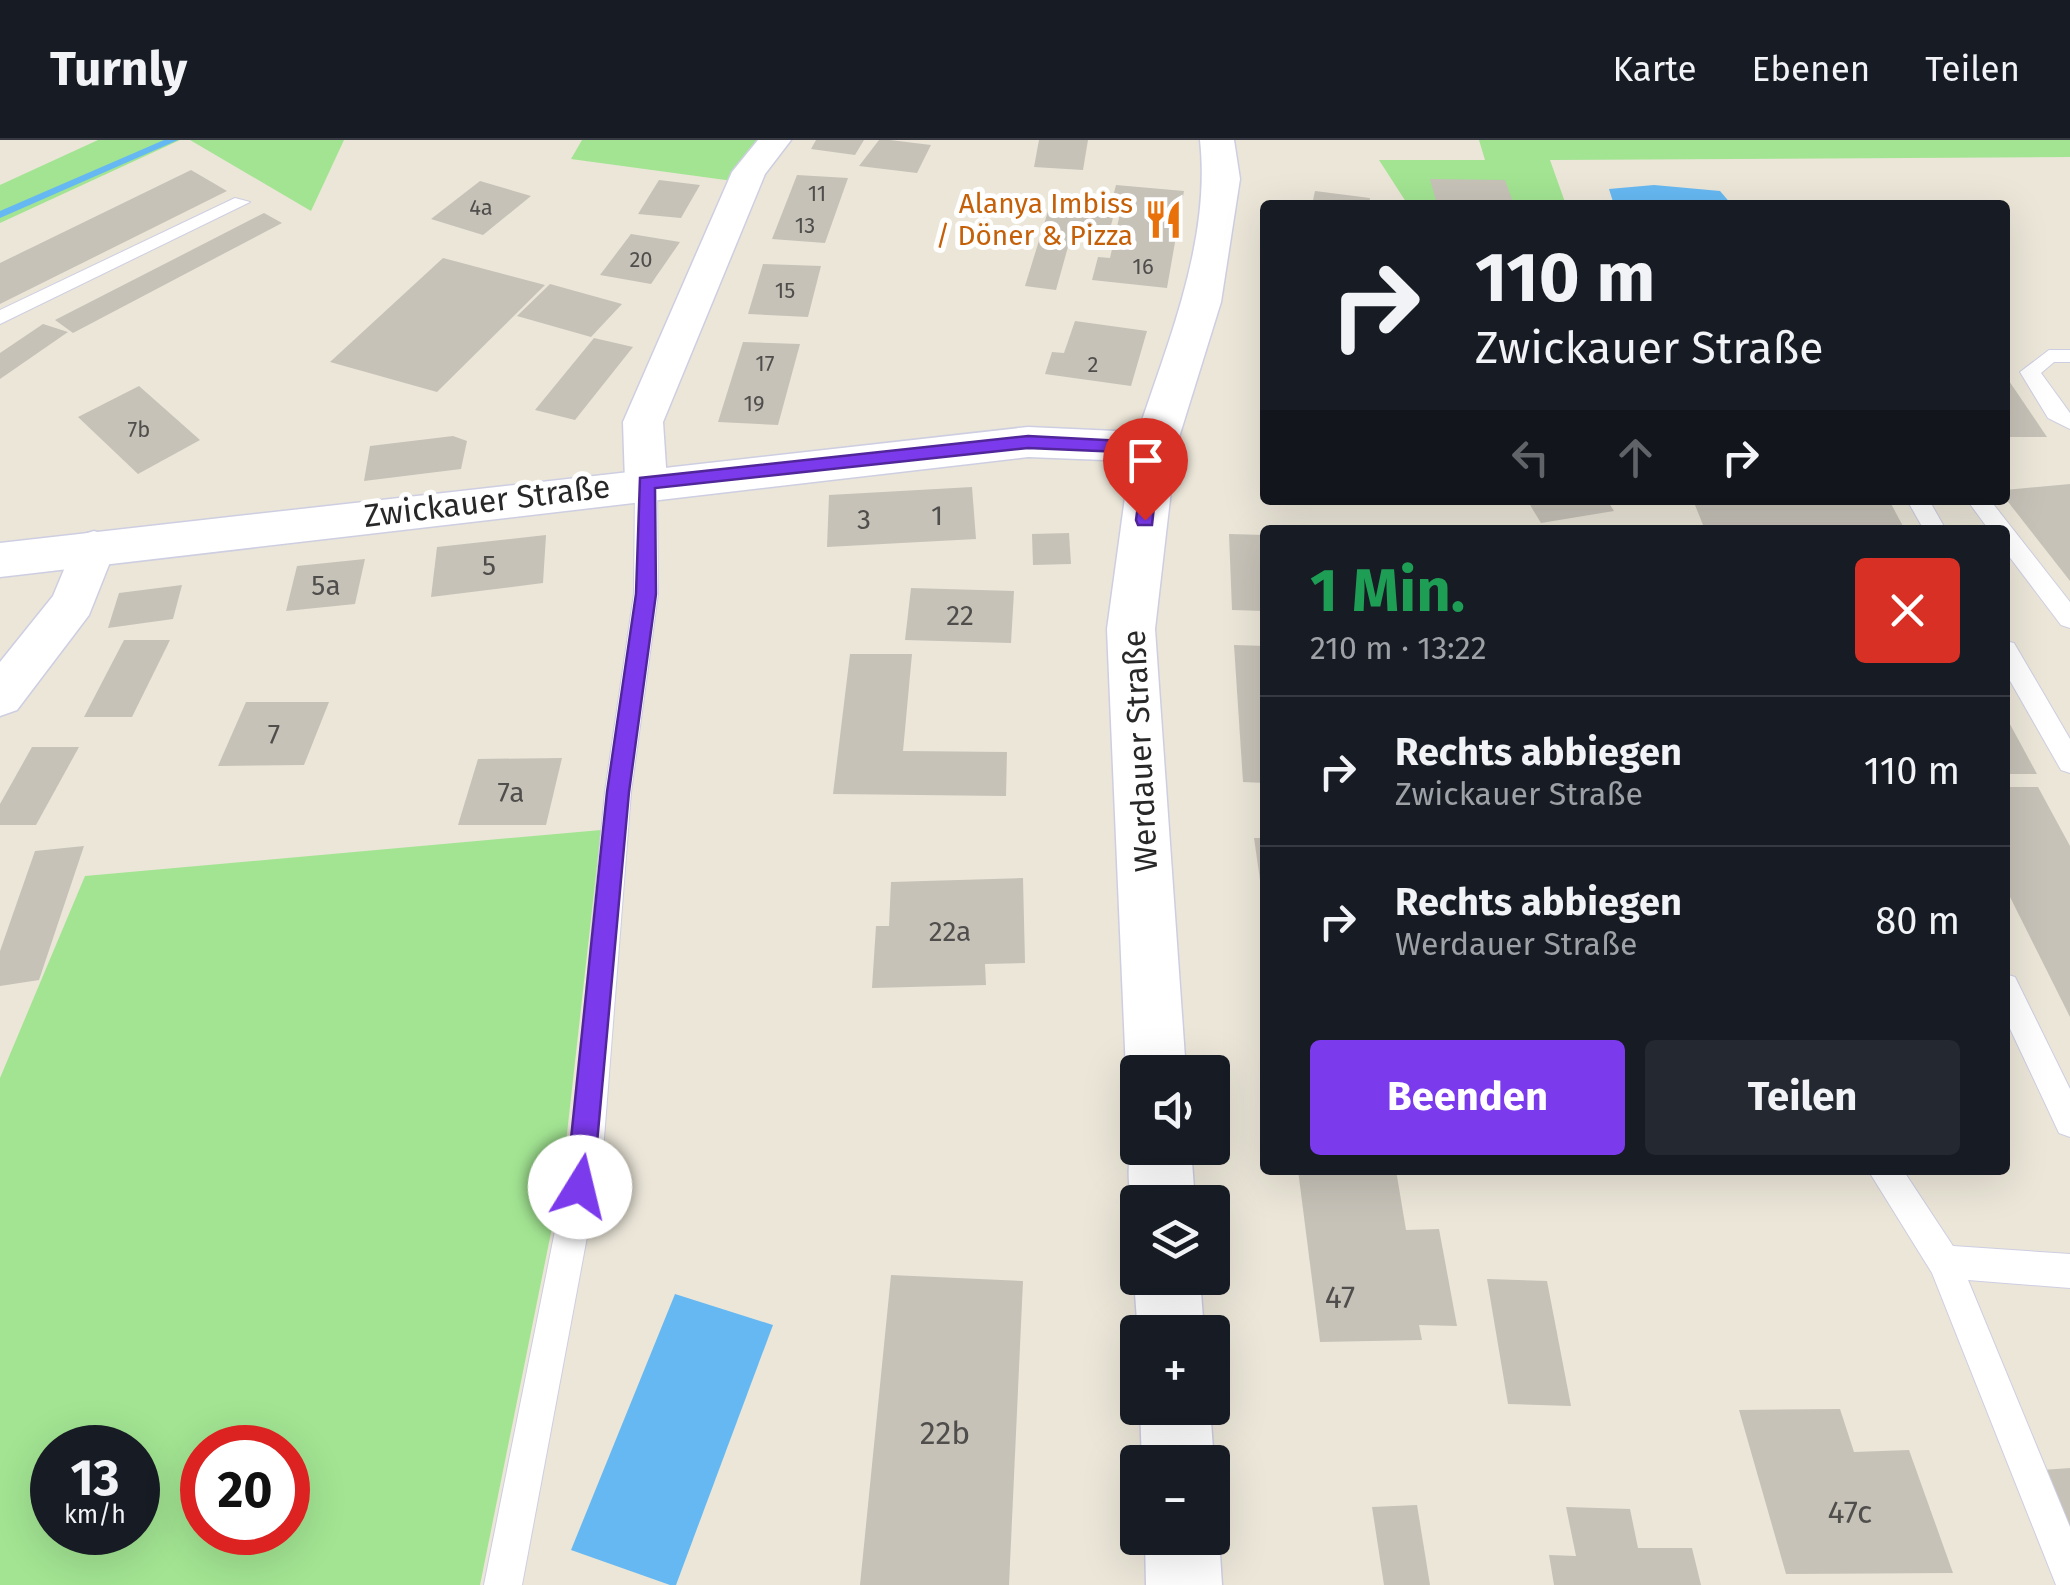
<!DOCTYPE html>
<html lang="de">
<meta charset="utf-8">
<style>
:root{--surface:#171b24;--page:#242831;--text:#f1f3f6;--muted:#9ea1a6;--line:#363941;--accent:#7c3aed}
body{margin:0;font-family:"Fira Sans",sans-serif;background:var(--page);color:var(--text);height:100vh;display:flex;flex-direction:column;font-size:38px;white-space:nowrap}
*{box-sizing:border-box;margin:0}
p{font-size:32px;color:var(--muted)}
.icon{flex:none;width:55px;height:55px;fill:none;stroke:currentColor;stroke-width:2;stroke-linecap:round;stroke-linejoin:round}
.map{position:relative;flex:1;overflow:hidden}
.sheet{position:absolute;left:1260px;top:385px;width:750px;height:650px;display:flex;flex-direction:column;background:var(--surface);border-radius:10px;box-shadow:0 10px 40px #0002}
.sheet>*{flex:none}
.top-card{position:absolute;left:1260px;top:60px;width:750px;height:305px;border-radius:10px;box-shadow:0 10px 40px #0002;background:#171b24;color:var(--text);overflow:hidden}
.controls{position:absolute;left:1120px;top:915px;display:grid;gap:20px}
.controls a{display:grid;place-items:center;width:110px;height:110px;border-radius:10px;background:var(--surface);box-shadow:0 10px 40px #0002;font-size:50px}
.speed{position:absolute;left:30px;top:1285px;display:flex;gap:20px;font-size:50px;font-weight:700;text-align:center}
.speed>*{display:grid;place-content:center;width:130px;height:130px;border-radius:50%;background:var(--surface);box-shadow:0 10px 40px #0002;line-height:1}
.speed small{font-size:25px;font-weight:400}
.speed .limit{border:15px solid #d22;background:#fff;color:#111}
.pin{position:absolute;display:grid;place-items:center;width:85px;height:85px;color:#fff;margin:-102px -42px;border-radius:50% 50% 50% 0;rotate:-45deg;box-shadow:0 0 10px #0007}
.pin .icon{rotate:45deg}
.me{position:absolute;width:110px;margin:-55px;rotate:9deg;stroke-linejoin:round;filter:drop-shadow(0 0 8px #0008)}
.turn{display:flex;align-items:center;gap:35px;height:210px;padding:0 50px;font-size:45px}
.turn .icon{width:130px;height:130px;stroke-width:2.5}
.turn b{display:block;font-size:70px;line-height:85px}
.lanes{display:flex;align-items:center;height:95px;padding:0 50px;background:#0003;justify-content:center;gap:50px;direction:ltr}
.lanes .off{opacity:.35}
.round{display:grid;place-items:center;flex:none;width:105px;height:105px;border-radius:10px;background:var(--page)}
.overview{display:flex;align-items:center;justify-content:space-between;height:170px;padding:0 50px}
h1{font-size:60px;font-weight:700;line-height:75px;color:#1e9e55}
.primary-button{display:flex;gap:20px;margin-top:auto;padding:20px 50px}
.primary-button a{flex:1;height:115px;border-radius:10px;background:var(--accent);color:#fff;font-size:40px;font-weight:700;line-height:115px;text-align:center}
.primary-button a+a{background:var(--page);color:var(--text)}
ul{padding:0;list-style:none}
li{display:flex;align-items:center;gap:30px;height:150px;padding:0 50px;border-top:2px solid var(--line)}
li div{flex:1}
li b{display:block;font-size:38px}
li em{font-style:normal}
header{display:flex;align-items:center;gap:60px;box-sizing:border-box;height:140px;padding:0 50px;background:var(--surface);border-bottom:2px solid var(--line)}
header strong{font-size:48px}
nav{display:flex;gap:55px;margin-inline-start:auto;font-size:35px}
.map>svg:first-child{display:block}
</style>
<header>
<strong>Turnly</strong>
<nav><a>Karte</a><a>Ebenen</a><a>Teilen</a></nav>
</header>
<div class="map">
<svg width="2070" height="1445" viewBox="0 0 2070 1445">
<rect width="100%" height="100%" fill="#ebe6d8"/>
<g fill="#a2e492" fill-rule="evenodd">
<polygon points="98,0 180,0 0,83 0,45"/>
<polygon points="190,0 344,0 311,71"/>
<polygon points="582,0 762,0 733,41 571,19"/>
<polygon points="1479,0 2070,0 2070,17 1550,20 1566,65 1408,65 1379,20 1485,20"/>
<path d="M 601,690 L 562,1038 L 480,1445 L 0,1445 L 0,938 L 85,736 ZM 52,1308 L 138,1308 L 138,1392 L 52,1392 ZM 202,1308 L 288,1308 L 288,1392 L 202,1392 Z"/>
</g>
<g fill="#66b8f2">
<polygon points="1654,45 1720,51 1732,65 1614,65 1609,49"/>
<polygon points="675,1154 773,1185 676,1445 670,1445 571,1410"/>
</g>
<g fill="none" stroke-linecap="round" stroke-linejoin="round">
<polygon fill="#66b8f2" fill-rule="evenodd" points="164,0 178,0 0,78 0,71"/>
</g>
<g fill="#c6c2b8">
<polygon points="816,0 864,0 855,15 811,9"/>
<polygon points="879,0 890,0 931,5 917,33 859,26"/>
<polygon points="1039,0 1088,0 1083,30 1034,27"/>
<polygon points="191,30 227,51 0,164 0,123"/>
<polygon points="797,35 848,38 825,103 772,99"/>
<polygon points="1430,39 1505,40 1514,65 1437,65"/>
<polygon points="659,40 700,45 681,78 638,74"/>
<polygon points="480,41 531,56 483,95 431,79"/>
<polygon points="1116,45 1184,51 1167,148 1092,140 1098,117 1110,118 1121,69 1110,68"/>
<polygon points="1315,51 1370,58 1369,65 1312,65"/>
<polygon points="1049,68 1114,74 1107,100 1071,96 1056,150 1025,146"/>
<polygon points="264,73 282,83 73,193 55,180"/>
<polygon points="631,94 680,102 651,144 600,135"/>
<polygon points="443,118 545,145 437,252 330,222"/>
<polygon points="763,124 821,126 808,177 748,174"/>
<polygon points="550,144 622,164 591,197 517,176"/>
<polygon points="1075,181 1147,191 1131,246 1045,234 1052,212 1064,213"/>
<polygon points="43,184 68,192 0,239 0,213"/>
<polygon points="594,198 633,207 575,280 535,270"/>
<polygon points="743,202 800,204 778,285 718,282"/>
<polygon points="2005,235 2047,297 2005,297"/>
<polygon points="139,246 200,300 138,334 78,277"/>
<polygon points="453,296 467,301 461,329 364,341 370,306"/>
<polygon points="2070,344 2070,441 2005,358 2005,350"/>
<polygon points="972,347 976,399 827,407 829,355"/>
<polygon points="1527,360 1607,360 1614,371 1541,383"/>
<polygon points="1693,360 1889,360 1905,390 1705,390"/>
<polygon points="1069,393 1071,424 1033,425 1032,394"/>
<polygon points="1229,394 1265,395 1265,471 1232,470"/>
<polygon points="546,395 543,443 431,457 437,407"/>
<polygon points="365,419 355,464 286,471 297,426"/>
<polygon points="182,445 173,479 108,488 119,453"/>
<polygon points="911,448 1014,451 1011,503 905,500"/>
<polygon points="124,500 170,500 132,577 84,577"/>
<polygon points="1234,505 1265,506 1265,643 1243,642"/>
<polygon points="850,514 912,514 903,611 1007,612 1006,656 833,654"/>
<polygon points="246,562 329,562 304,625 218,626"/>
<polygon points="2005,575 2037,634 2005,634"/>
<polygon points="32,607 79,607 36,685 0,685 0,664"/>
<polygon points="562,618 546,685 458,685 478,619"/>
<polygon points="2005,647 2038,647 2070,706 2070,877 2005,747"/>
<polygon points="1254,698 1265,698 1265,761 1263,761"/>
<polygon points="84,706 39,840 0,846 0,811 35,711"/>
<polygon points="1023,738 1025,823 985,824 986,845 872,848 876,786 889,786 891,742"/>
<polygon points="1298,1030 1396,1030 1406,1090 1439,1089 1457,1186 1419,1185 1422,1200 1320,1202"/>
<polygon points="891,1135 1023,1141 1009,1445 860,1445"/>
<polygon points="1487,1139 1547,1141 1571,1266 1508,1264"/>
<polygon points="1840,1269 1854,1312 1909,1310 1953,1433 1786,1434 1739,1270"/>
<polygon points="2070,1328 2070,1394 2042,1330"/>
<polygon points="1417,1365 1430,1445 1384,1445 1372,1367"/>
<polygon points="1566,1367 1630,1369 1638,1408 1692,1408 1701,1445 1554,1445 1549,1415 1576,1416"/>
</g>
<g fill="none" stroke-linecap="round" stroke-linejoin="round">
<defs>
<g id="lane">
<polygon points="235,58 250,62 0,184 0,170"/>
<polygon points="2049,210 2070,210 2070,222 2054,222 2041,233 2070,273 2070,289 2048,278 2020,232"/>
<polygon points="646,334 657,342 658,454 631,652 603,1011 522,1445 484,1445 571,1011 605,652 634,454 635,342"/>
<polygon points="1907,360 1929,360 1946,390 1924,390"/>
<polygon points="1972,360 1990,360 2070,462 2070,488 2061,485 2005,411 2005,390 1989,390 1970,364"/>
<polygon points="2005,501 2014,503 2070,599 2070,633 2061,630 2005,532"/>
<polygon points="2005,834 2015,837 2070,949 2070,997 2059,993 2005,878"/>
<polygon points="1868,1030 1903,1030 1953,1106 2070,1114 2070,1148 1968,1140 2070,1387 2070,1445 2056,1445 1932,1133"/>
</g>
<g id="street">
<polygon points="758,0 791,0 765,34 663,282 667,342 661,352 646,357 631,352 625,342 623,282 732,32"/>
<polygon points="94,391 110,396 116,407 89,475 17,570 0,576 0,522 53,456 78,396"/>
</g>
<g id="secondary">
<path d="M 1200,0 L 1234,0 L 1240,39 L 1221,162 L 1176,307 L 1155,489 L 1186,932 L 1138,932 L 1138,954 L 1126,932 L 1107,489 L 1130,321 L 1028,317 L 0,437 L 0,403 L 1028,287 L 1138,292 C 1169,199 1211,99 1200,0 Z"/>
<path d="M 1138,986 L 1138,1008 L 1191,1008 L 1195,1062 L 1138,1062 L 1138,1078 C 1125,1049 1126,1015 1138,986 Z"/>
<polygon points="1138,1129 1138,1138 1200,1138 1204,1192 1138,1192 1138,1196 1134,1138"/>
<polygon points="1140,1268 1210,1268 1214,1322 1212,1326 1142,1322"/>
<polygon points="1212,1382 1219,1398 1222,1445 1146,1445 1145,1398 1212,1398"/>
</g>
</defs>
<use href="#lane" stroke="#cecee2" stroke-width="2"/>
<use href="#street" stroke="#cecee2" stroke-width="3"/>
<use href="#secondary" stroke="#cecee2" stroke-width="3"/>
<use href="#lane" fill="#fff" fill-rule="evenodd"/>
<use href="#street" fill="#fff" fill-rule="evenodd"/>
<use href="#secondary" fill="#fff" fill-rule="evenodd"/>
</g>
<polygon fill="#7c3aed" stroke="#51269a" stroke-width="2.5" points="1028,296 1161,303 1152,385 1138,385 1136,380 1145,313 1028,308 655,348 656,454 629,652 593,1047 589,1056 580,1060 570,1056 566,1047 607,652 636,454 640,338"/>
<defs>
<symbol id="restaurant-bare" viewBox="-9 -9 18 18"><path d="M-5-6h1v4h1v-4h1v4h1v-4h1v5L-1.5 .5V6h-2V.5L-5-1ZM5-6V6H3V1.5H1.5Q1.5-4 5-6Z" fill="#e8710a" stroke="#fff" stroke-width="2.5" paint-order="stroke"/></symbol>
</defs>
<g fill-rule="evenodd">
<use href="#restaurant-bare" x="1136" y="52" width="55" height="55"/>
</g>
<g text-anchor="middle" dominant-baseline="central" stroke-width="10" stroke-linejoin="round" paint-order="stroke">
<g font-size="22" fill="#504e4c">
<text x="817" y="53">11</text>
<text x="481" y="67">4a</text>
<text x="805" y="85">13</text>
<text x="641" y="119">20</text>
<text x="1143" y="126">16</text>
<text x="785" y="150">15</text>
<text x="765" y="223">17</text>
<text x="1093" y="224">2</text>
<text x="754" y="263">19</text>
<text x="139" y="289">7b</text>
</g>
<g font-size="28" fill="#c56008" stroke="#fff" text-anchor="end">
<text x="1133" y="63">Alanya Imbiss<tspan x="1133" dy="32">/ Döner &amp; Pizza</tspan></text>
</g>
<g font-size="28" fill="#504e4c">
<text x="937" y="375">1</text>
<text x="864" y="379">3</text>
<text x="489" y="425">5</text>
<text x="326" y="445">5a</text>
<text x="960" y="475">22</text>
<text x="274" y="594">7</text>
<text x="511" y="652">7a</text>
<text x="950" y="791">22a</text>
</g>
<g font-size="32" fill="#282828" stroke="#fff">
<text transform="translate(487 361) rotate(-7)">Zwickauer Straße</text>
<text transform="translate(1140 611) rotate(-93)">Werdauer Straße</text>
</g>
<g font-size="32" fill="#504e4c">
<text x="1340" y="1157">47</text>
<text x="945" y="1293">22b</text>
<text x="1850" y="1372">47c</text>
</g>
</g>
</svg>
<div class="controls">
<a><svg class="icon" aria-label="sound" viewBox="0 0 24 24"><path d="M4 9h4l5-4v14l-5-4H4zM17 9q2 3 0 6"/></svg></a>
<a><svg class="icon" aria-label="layers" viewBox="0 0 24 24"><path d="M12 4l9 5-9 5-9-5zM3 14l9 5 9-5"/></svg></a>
<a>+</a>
<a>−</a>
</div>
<div class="speed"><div>13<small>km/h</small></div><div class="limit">20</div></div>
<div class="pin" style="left:1145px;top:380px;background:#d93025"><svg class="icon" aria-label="arrive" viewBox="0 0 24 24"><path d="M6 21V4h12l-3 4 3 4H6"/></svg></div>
<svg class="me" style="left:580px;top:1047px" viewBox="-20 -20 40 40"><circle r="19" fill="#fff"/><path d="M0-13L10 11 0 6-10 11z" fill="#7c3aed"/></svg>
<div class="top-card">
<div class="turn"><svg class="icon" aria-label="right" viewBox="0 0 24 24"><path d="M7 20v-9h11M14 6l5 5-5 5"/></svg><div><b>110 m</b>Zwickauer Straße</div></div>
<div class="lanes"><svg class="icon off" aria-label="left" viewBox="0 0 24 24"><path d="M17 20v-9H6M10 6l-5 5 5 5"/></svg><svg class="icon off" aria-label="ahead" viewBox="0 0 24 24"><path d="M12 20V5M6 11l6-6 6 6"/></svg><svg class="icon" aria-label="right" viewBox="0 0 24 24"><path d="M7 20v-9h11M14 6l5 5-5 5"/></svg></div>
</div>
<section class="sheet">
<div class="overview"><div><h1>1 Min.</h1><p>210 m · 13:22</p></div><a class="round" style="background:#d93025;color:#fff"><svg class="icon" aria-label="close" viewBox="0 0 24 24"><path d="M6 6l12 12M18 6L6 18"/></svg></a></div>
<ul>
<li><svg class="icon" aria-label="right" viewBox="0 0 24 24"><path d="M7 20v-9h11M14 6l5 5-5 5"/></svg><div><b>Rechts abbiegen</b><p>Zwickauer Straße</p></div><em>110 m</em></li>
<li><svg class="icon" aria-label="right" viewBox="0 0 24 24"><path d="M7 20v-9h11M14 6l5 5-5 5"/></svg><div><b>Rechts abbiegen</b><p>Werdauer Straße</p></div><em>80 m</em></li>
</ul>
<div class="primary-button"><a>Beenden</a><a>Teilen</a></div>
</section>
</div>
